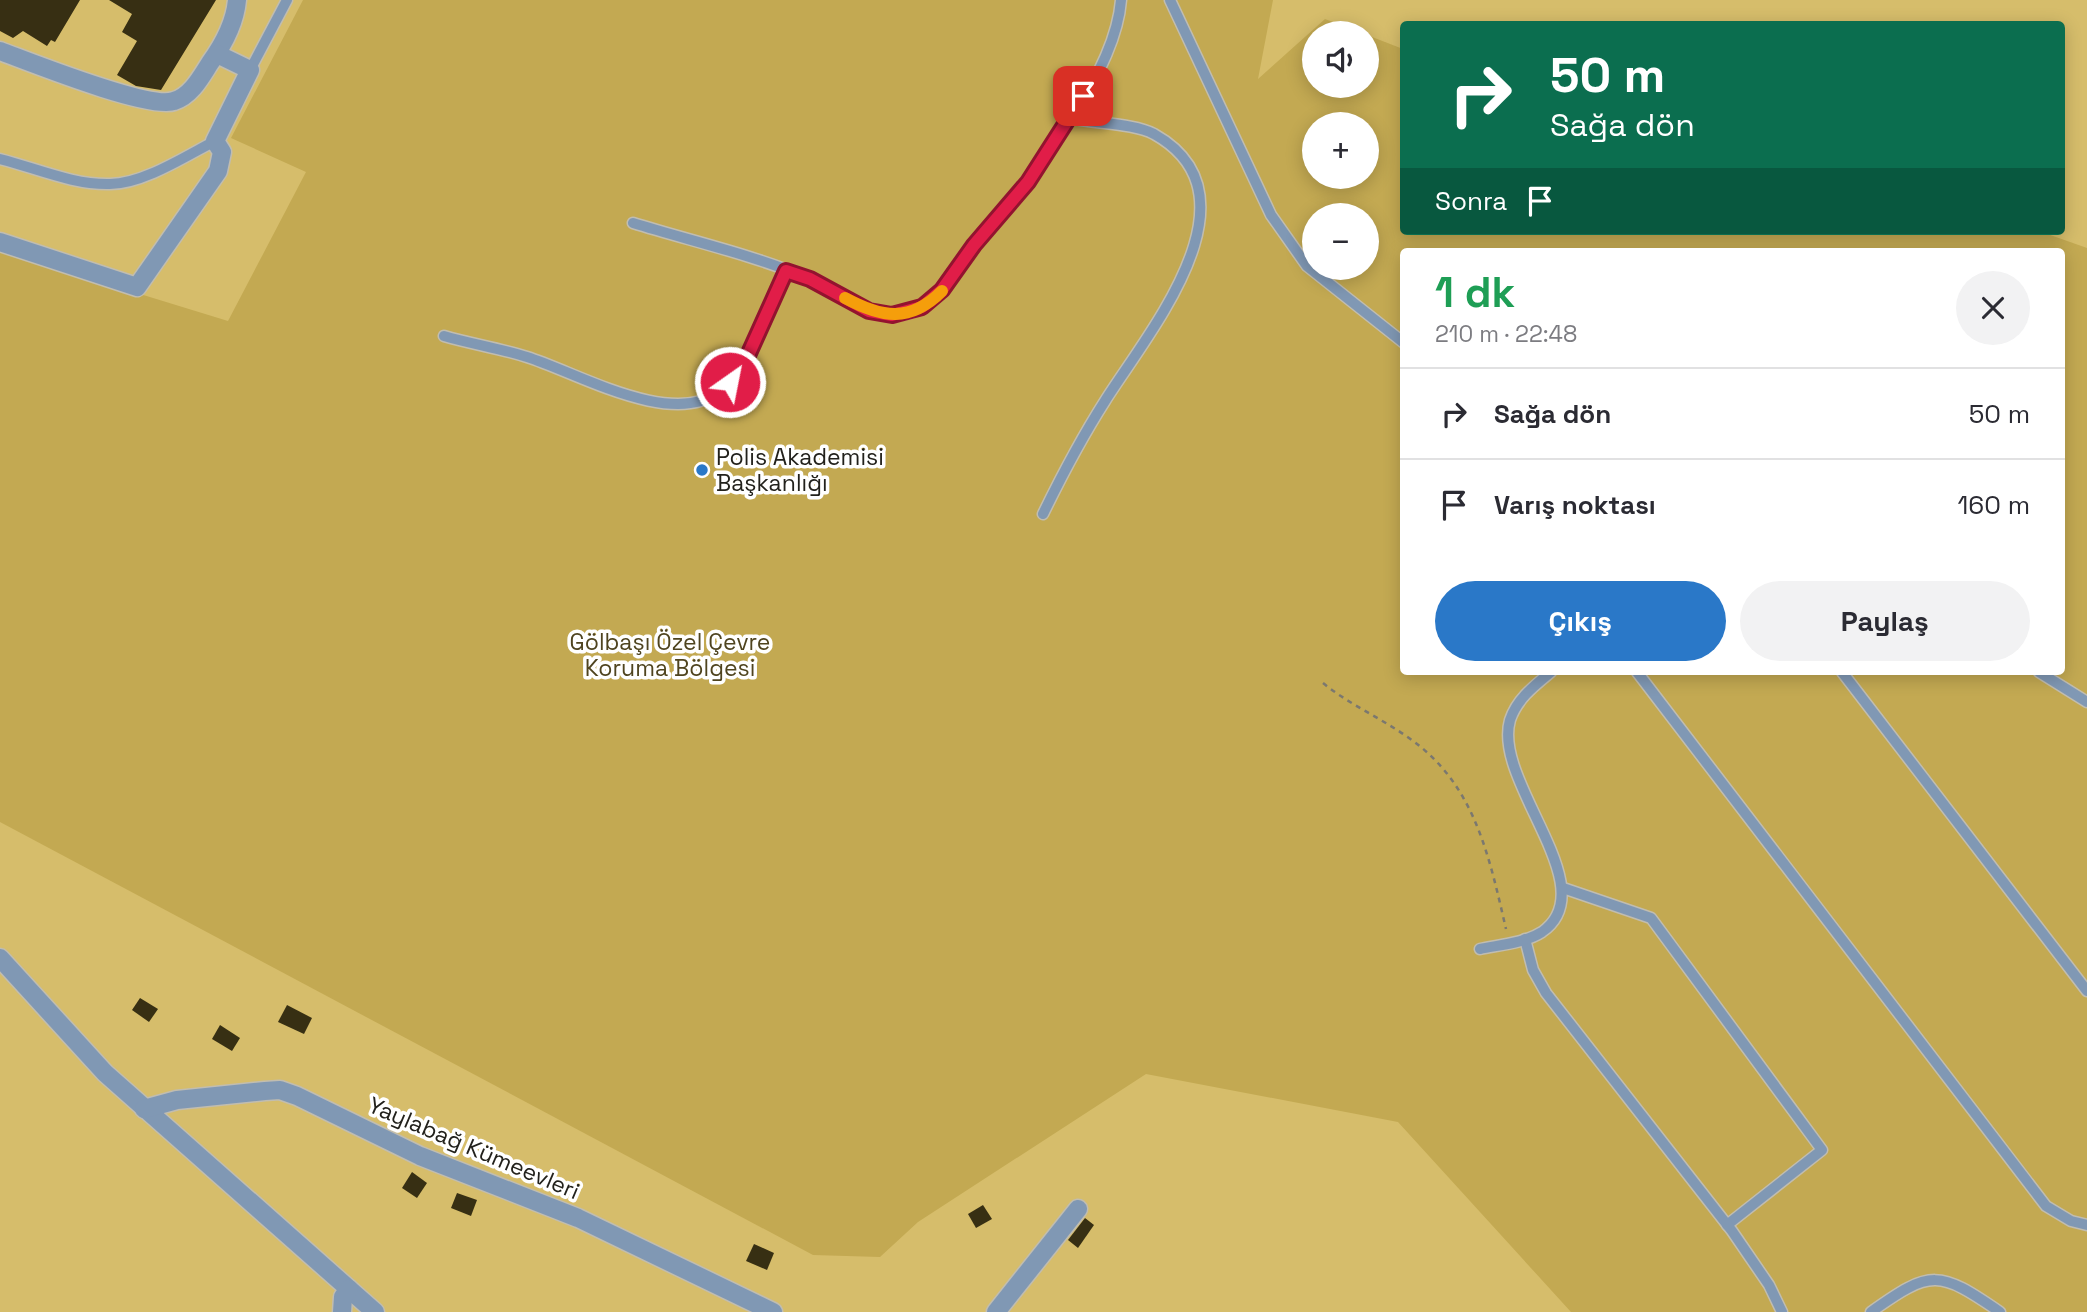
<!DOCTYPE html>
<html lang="tr">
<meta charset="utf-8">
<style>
:root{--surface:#fff;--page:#f2f2f3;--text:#2b2b33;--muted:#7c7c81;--line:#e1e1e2;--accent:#2a78c8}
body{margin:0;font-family:"Space Grotesk",sans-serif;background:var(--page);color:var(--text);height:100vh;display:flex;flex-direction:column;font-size:26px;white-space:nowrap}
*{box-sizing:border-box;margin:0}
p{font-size:23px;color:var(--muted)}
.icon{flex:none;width:38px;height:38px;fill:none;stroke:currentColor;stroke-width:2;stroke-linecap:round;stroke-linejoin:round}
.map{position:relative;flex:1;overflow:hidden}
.details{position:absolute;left:1400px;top:248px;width:665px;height:427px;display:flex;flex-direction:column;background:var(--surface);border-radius:7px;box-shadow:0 4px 18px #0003}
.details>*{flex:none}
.hud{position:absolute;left:1400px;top:21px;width:665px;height:214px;border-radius:7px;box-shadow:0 4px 18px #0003;background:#0b6e4f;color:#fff;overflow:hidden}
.buttons{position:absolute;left:1302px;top:21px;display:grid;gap:14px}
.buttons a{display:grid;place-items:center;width:77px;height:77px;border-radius:50%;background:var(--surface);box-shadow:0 4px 18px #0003;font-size:35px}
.pin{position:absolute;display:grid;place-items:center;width:60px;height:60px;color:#fff;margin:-30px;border-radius:14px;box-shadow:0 4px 10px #0006}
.me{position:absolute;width:77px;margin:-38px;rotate:33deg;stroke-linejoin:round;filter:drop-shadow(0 0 5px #0008)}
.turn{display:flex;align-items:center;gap:24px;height:147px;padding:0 35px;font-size:32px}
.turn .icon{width:91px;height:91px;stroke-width:2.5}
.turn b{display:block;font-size:49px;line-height:60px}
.then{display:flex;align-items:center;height:66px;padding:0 35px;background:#0003;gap:14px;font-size:26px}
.round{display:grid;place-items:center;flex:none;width:74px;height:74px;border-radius:37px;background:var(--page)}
.overview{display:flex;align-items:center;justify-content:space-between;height:119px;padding:0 35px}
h1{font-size:42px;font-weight:700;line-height:52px;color:#1e9e55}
.primary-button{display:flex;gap:14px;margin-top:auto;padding:14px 35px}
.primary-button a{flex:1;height:80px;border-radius:42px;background:var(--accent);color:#fff;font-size:28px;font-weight:700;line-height:80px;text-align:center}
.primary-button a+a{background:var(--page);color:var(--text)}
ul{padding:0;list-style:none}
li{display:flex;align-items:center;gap:21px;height:91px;padding:0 35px;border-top:2px solid var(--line)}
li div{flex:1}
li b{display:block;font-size:26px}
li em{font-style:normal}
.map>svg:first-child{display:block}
</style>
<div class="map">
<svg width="2087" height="1312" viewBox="0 0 2087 1312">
<rect width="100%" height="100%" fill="#e4dfd1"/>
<path fill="#d6bd6b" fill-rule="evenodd" d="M 0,0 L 2087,0 L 2087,1312 L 0,1312 ZM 1404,24 L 2062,24 L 2062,231 L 1404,231 ZM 1314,33 L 1367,33 L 1367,86 L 1314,86 ZM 1314,124 L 1367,124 L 1367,177 L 1314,177 ZM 1314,215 L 1367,215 L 1367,268 L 1314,268 ZM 1404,252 L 2062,252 L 2062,672 L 1404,672 Z"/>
<path fill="#c3a952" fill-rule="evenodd" d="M 303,0 L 1273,0 L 1258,79 L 1325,19 L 1362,33 L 1314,33 L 1314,86 L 1367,86 L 1367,35 L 1403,49 L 1404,231 L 2039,231 L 2087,248 L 2087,1312 L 1571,1312 L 1398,1122 L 1146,1074 L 918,1222 L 880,1257 L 813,1255 L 0,822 L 0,251 L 228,321 L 306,172 L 231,138 ZM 1314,124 L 1367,124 L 1367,177 L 1314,177 ZM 1314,215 L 1367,215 L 1367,268 L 1314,268 ZM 1404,252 L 2062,252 L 2062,672 L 1404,672 Z"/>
<g fill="#372f13">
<polygon points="0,0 80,0 55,42 51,40 47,46 23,31 13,38 0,31"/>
<polygon points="109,0 216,0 161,90 136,86 117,75 137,41 122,32 132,14"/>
<polygon points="140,998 158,1009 149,1022 132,1010"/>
<polygon points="287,1005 312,1018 304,1034 278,1022"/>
<polygon points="220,1025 240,1038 232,1051 212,1039"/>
<polygon points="412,1172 427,1183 417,1198 402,1188"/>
<polygon points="457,1193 477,1200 471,1216 451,1208"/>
<polygon points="983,1205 992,1219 976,1228 968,1214"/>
<polygon points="1085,1218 1094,1225 1078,1248 1068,1240"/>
<polygon points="754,1244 774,1253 767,1270 746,1261"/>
</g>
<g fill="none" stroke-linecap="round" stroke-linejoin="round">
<defs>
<g id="lane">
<polyline points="1170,0 1271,215 1307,266 1404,343"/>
<polyline points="250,70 287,0"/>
<path d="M 0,159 C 36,168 73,185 110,184 C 143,184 186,156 215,141"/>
<path d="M 633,223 C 691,241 754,255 810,279 C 837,291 861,313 892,315 C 936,317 952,270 976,242 C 1026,182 1115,79 1121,0"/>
<path d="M 444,336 C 471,344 499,348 527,357 C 578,373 670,428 720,392 C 751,369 769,307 786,271"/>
<path d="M 1043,514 C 1062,475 1082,437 1105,401 C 1147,334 1265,196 1154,134 C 1133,123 1095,124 1070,118"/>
<polyline points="1637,672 2046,1206 2071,1221 2087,1225"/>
<polyline points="1842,672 2087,991"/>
<polyline points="2039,672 2087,702"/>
<polyline points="1563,888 1651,918 1822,1150 1727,1225"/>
<polyline points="1525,939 1533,970 1546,993 1732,1231 1769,1285 1782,1312"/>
<path d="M 1480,949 C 1499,945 1525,943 1542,932 C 1606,888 1492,782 1510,720 C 1517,699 1534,686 1551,672"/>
<path d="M 1871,1312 C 1931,1269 1939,1270 2000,1312"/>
</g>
<g id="street">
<path d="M 0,51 C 30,62 149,110 174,101 C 191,96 201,77 210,63 C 223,45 235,23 237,0"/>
<polyline points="0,242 137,287 218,171 222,152 215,141 250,70 217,54"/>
<polyline points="0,958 105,1073 375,1312"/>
<polyline points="144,1109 177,1100 265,1091 280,1090 297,1096 420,1156 578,1218 773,1312"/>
<polyline points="342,1312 343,1297 349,1289"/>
<polyline points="996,1312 1078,1209"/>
</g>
</defs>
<use href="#lane" stroke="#c1bdb0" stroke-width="13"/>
<use href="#street" stroke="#c1bdb0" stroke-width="21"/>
<path stroke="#7b786f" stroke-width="2.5" stroke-dasharray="5 5" stroke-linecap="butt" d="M 1323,683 C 1350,705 1381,718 1409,738 C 1475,784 1489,856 1506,929"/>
<use href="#lane" stroke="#8098b4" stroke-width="10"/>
<use href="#street" stroke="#8098b4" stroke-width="18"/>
</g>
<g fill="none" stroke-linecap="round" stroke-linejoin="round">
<defs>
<polyline id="route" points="730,382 741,371 786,271 810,279 869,311 892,315 922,307 942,290 974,245 1028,182 1083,96"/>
</defs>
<use href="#route" stroke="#92132f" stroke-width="18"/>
<use href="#route" stroke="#e11d48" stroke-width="12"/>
<path stroke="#f59e0b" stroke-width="12" d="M 845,298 C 882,318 910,323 942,291"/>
</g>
<circle fill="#2a78c8" stroke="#fff" stroke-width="2.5" cx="702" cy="470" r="7"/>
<g text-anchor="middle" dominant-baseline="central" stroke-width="7" stroke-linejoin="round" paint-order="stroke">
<g font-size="23" fill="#22211c" stroke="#fff" text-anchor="start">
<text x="716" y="457">Polis Akademisi<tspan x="716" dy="26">Başkanlığı</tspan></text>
</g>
<g font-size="23" fill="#4f441f" stroke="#fff">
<text x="670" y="642">Gölbaşı Özel Çevre<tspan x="670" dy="26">Koruma Bölgesi</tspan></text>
</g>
<g font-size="23" fill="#22211c" stroke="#fff">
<text transform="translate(474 1148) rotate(23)">Yaylabağ Kümeevleri</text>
</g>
</g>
</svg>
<div class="buttons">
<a><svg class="icon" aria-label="sound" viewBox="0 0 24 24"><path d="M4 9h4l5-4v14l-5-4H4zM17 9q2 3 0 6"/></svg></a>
<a>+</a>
<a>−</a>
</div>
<div class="pin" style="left:1083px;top:96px;background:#d93025"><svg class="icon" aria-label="arrive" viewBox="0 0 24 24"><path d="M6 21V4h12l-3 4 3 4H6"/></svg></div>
<svg class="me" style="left:730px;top:382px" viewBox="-20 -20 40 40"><circle r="17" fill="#e11d48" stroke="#fff" stroke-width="3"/><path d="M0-11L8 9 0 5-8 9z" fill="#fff"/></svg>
<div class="hud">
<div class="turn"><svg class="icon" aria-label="right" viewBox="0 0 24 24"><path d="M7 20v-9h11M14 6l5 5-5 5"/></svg><div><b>50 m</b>Sağa dön</div></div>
<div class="then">Sonra<svg class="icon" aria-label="arrive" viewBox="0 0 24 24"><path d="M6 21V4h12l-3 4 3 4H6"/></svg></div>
</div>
<section class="details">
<div class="overview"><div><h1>1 dk</h1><p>210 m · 22:48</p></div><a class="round"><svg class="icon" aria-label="close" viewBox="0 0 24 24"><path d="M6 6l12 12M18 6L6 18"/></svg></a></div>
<ul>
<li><svg class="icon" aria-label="right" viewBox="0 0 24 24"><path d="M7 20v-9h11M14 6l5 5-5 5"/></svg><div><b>Sağa dön</b></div><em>50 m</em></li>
<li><svg class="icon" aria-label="arrive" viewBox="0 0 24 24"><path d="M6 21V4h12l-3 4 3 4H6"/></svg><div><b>Varış noktası</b></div><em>160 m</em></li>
</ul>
<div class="primary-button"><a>Çıkış</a><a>Paylaş</a></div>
</section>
</div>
